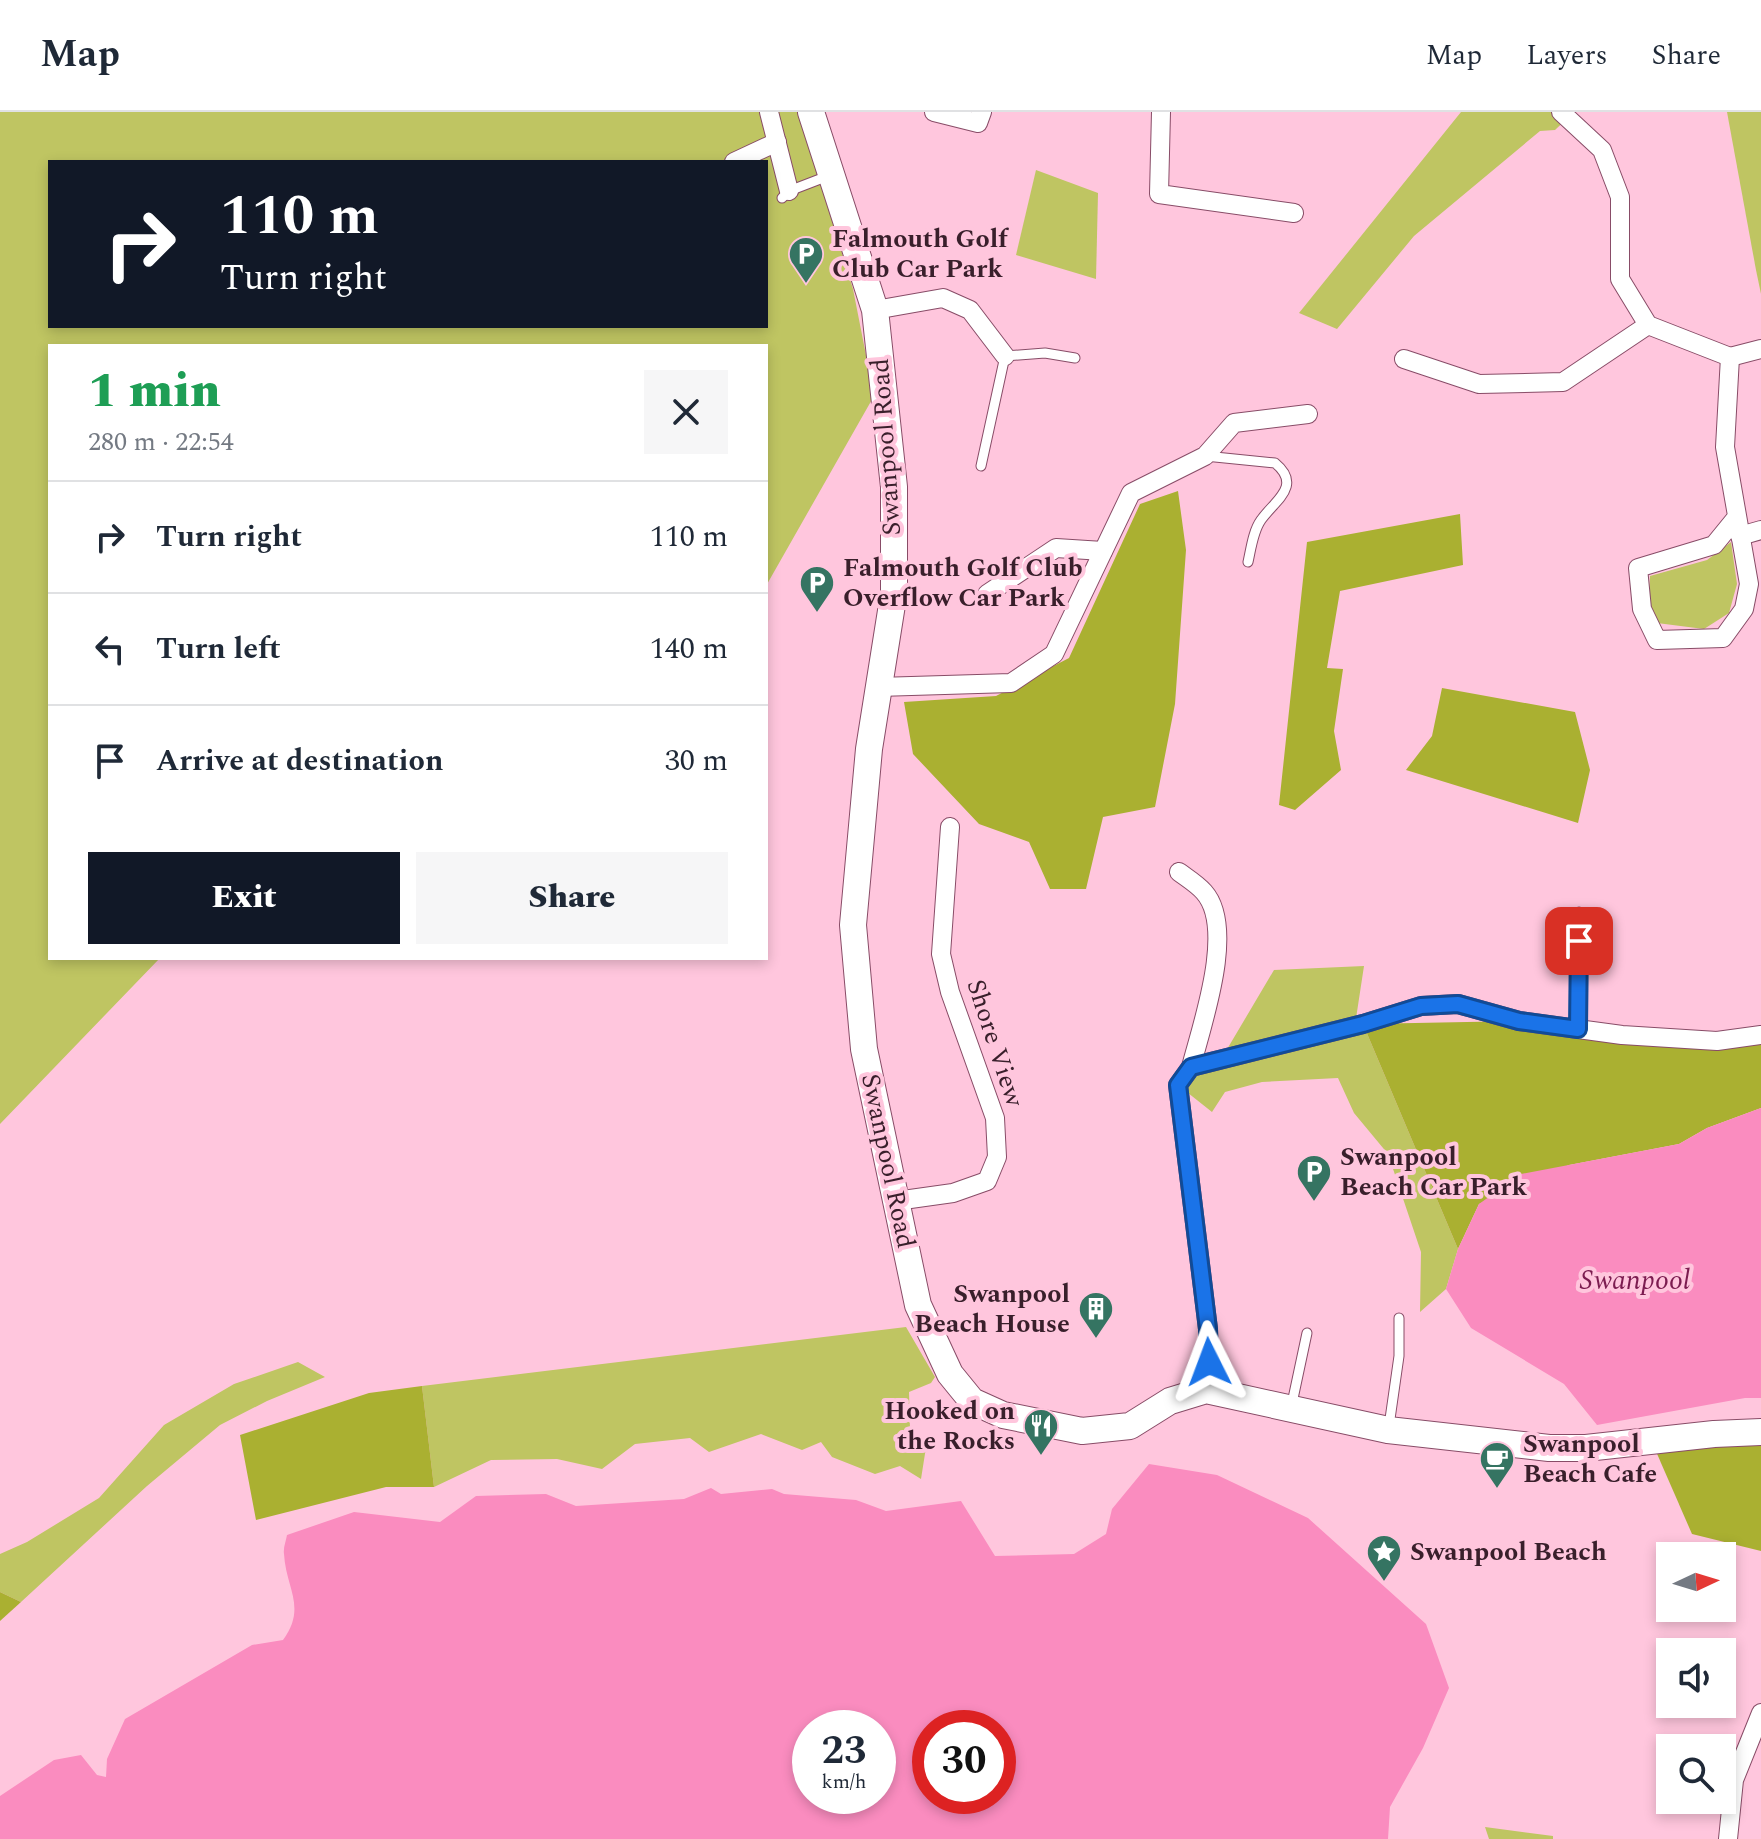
<!DOCTYPE html>
<meta charset="utf-8">
<style>
:root{--surface:#fff;--page:#f6f6f7;--text:#1f2937;--muted:#747a83;--line:#e0e1e3;--accent:#111827}
body{margin:0;font-family:Spectral,serif;background:var(--page);color:var(--text);height:100vh;display:flex;flex-direction:column;font-size:30px;white-space:nowrap}
*{box-sizing:border-box;margin:0}
p{font-size:26px;color:var(--muted)}
.icon{flex:none;width:44px;height:44px;fill:none;stroke:currentColor;stroke-width:2;stroke-linecap:round;stroke-linejoin:round}
.map{position:relative;flex:1;overflow:hidden}
.panel{position:absolute;left:48px;top:232px;width:720px;height:616px;display:flex;flex-direction:column;background:var(--surface);border-radius:0px;box-shadow:0 4px 12px #0003}
.panel>*{flex:none}
.top-card{position:absolute;left:48px;top:48px;width:720px;height:168px;border-radius:0px;box-shadow:0 4px 12px #0003;background:#111827;color:#fff;overflow:hidden}
.needle{width:52px;rotate:86deg}
.fabs{position:absolute;left:1656px;top:1430px;display:grid;gap:16px}
.fabs a{display:grid;place-items:center;width:80px;height:80px;border-radius:0px;background:var(--surface);box-shadow:0 4px 12px #0003;font-size:40px}
.speed{position:absolute;left:792px;top:1598px;display:flex;gap:16px;font-size:40px;font-weight:700;text-align:center}
.speed>*{display:grid;place-content:center;width:104px;height:104px;border-radius:50%;background:var(--surface);box-shadow:0 4px 12px #0003;line-height:1}
.speed small{font-size:20px;font-weight:400}
.speed .limit{border:12px solid #d22;background:#fff;color:#111}
.pin{position:absolute;display:grid;place-items:center;width:68px;height:68px;color:#fff;margin:-34px;border-radius:16px;box-shadow:0 4px 12px #0006}
.me{position:absolute;width:88px;margin:-44px;rotate:357deg;stroke-linejoin:round;filter:drop-shadow(0 0 6px #0008)}
.turn{display:flex;align-items:center;gap:28px;height:168px;padding:0 40px;font-size:36px}
.turn .icon{width:104px;height:104px;stroke-width:2.5}
.turn b{display:block;font-size:56px;line-height:68px}
.round{display:grid;place-items:center;flex:none;width:84px;height:84px;border-radius:0px;background:var(--page)}
.head{display:flex;align-items:center;justify-content:space-between;height:136px;padding:0 40px}
h1{font-size:48px;font-weight:800;line-height:60px;color:#1e9e55}
.action{display:flex;gap:16px;margin-top:auto;padding:16px 40px}
.action a{flex:1;height:92px;border-radius:0px;background:var(--accent);color:#fff;font-size:32px;font-weight:800;line-height:92px;text-align:center}
.action a+a{background:var(--page);color:var(--text)}
ul{padding:0;list-style:none}
li{display:flex;align-items:center;gap:24px;height:112px;padding:0 40px;border-top:2px solid var(--line)}
li div{flex:1}
li b{display:block;font-size:30px}
li em{font-style:normal}
header{display:flex;align-items:center;gap:48px;box-sizing:border-box;height:112px;padding:0 40px;background:var(--surface);border-bottom:2px solid var(--line)}
header strong{font-size:38px}
nav{display:flex;gap:44px;margin-inline-start:auto;font-size:28px}
.map>svg:first-child{display:block}
</style>
<header>
<strong>Map</strong>
<nav><a>Map</a><a>Layers</a><a>Share</a></nav>
</header>
<div class="map">
<svg width="1761" height="1727" viewBox="0 0 1761 1727">
<rect width="100%" height="100%" fill="#ffc6dd"/>
<g fill="#bfc562" fill-rule="evenodd">
<path d="M 0,0 L 799,0 L 853,177 L 874,284 L 766,474 L 766,234 L 50,234 L 50,846 L 160,846 L 0,1012 ZM 50,50 L 766,50 L 766,214 L 50,214 Z"/>
<polygon points="1461,0 1571,0 1572,2 1555,18 1540,19 1414,124 1337,217 1299,201"/>
<polygon points="1727,0 1761,0 1761,182 1756,158"/>
<polygon points="1036,58 1098,81 1096,167 1016,143"/>
<polygon points="1731,430 1737,472 1729,501 1704,517 1657,511 1649,488 1650,464 1707,448"/>
<polygon points="1364,854 1355,913 1363,912 1458,1137 1446,1177 1420,1200 1421,1140 1388,1042 1354,1001 1338,966 1262,970 1225,980 1212,1000 1178,973 1223,944 1274,858"/>
<polygon points="906,1215 935,1265 931,1271 909,1280 910,1318 898,1326 910,1333 927,1329 921,1367 900,1354 875,1362 832,1345 821,1330 802,1338 761,1322 709,1340 690,1326 635,1332 602,1357 557,1347 491,1348 434,1375 422,1274"/>
<polygon points="298,1250 325,1265 267,1289 220,1313 147,1374 21,1490 0,1480 0,1442 27,1430 99,1386 164,1313 234,1272"/>
<polygon points="1485,1715 1553,1724 1553,1727 1489,1727"/>
</g>
<g fill="#aab031">
<polygon points="1178,379 1186,438 1175,592 1155,695 1103,705 1086,777 1050,777 1029,730 979,712 913,642 904,590 996,584 1069,546 1140,392"/>
<polygon points="1460,402 1463,453 1340,479 1327,556 1343,557 1334,619 1341,658 1295,698 1279,693 1307,430"/>
<polygon points="1442,576 1575,600 1590,658 1578,711 1406,658 1432,624"/>
<polygon points="1519,909 1761,923 1761,996 1707,1016 1679,1032 1569,1053 1479,1092 1458,1137 1363,912"/>
<polygon points="422,1274 434,1375 386,1375 256,1408 240,1323 369,1281"/>
<polygon points="1761,1320 1761,1439 1692,1422 1651,1328"/>
<polygon points="0,1480 21,1490 0,1509"/>
</g>
<g fill="#fa8cbf" fill-rule="evenodd">
<polygon points="1761,996 1761,1286 1745,1286 1597,1313 1564,1272 1471,1216 1446,1177 1458,1137 1479,1092 1521,1062 1679,1032 1707,1016"/>
<path d="M 1149,1352 L 1217,1363 L 1308,1406 L 1426,1512 L 1449,1576 L 1423,1636 L 1390,1695 L 1388,1727 L 0,1727 L 0,1684 L 54,1648 L 81,1643 L 97,1663 L 106,1665 L 107,1647 L 125,1607 L 252,1533 L 283,1528 C 307,1495 286,1477 284,1442 C 283,1436 286,1429 287,1423 L 354,1400 L 440,1410 L 476,1384 L 546,1382 L 576,1394 L 684,1387 L 711,1376 L 721,1382 L 772,1377 L 784,1382 L 856,1388 L 886,1399 L 961,1389 L 995,1444 L 1074,1442 L 1106,1422 L 1112,1397 ZM 810,1616 L 878,1616 L 878,1684 L 810,1684 ZM 930,1616 L 998,1616 L 998,1684 L 930,1684 Z"/>
</g>
<g fill="none" stroke-linecap="round" stroke-linejoin="round">
<defs>
<g id="lane">
<polyline points="782,86 789,79 828,64"/>
<path d="M 1205,344 L 1275,351 C 1303,374 1274,389 1261,408 C 1253,419 1251,437 1248,450"/>
<polyline points="981,354 1005,244 1045,241 1075,246"/>
<polyline points="1578,917 1579,800"/>
<polyline points="1291,1296 1307,1221"/>
<polyline points="1389,1314 1399,1244 1399,1206"/>
</g>
<g id="street">
<polyline points="769,0 789,79"/>
<polyline points="934,0 978,11 982,0"/>
<polyline points="1161,0 1159,82 1294,101"/>
<polyline points="1561,0 1602,38 1620,85 1620,167 1648,213 1730,245"/>
<polyline points="734,50 777,30"/>
<polyline points="875,198 943,186 970,198 1005,244"/>
<polyline points="1730,245 1725,335 1749,472 1744,497 1723,526 1657,528 1642,497 1638,456 1714,433 1736,406"/>
<polyline points="1730,245 1761,237"/>
<polyline points="1404,247 1479,272 1563,270 1648,213"/>
<polyline points="1740,424 1761,418"/>
<polyline points="987,482 1056,436 1103,439"/>
<polyline points="878,575 1011,571 1054,542 1131,381 1205,344 1234,311 1308,302"/>
<path d="M 1179,760 C 1187,766 1197,772 1204,780 C 1236,816 1202,912 1191,955"/>
<polyline points="896,1089 953,1081 987,1069 997,1045 995,1006 950,880 941,842 950,715"/>
<polyline points="1206,1278 1209,1250 1208,1217 1178,973 1191,955 1363,912 1421,894 1458,892 1519,909 1622,923 1717,929 1761,923"/>
<polyline points="1728,1727 1734,1668 1761,1601"/>
</g>
<polyline id="secondary" points="811,0 875,198 894,375 894,480 869,637 853,813 864,937 918,1193 950,1262 972,1289 1003,1303 1082,1319 1130,1314 1170,1289 1206,1278 1388,1318 1549,1336 1586,1336 1714,1322 1761,1320"/>
</defs>
<use href="#lane" stroke="#884c67" stroke-width="11"/>
<use href="#street" stroke="#884c67" stroke-width="20"/>
<use href="#secondary" stroke="#884c67" stroke-width="28"/>
<use href="#lane" stroke="#fff" stroke-width="9"/>
<use href="#street" stroke="#fff" stroke-width="18"/>
<use href="#secondary" stroke="#fff" stroke-width="26"/>
</g>
<g fill="none" stroke-linecap="round" stroke-linejoin="round">
<defs>
<polyline id="route" points="1209,1250 1208,1217 1178,973 1191,955 1363,912 1421,894 1458,892 1519,909 1578,917 1579,829"/>
</defs>
<use href="#route" stroke="#114b97" stroke-width="20"/>
<use href="#route" stroke="#1a73e8" stroke-width="14"/>
</g>
<defs>
<symbol id="parking-pin" viewBox="-11 -11 22 30"><path d="M0 17L-7.5 6A9.5 9.5 0 1 1 7.5 6Z" fill="#357462" stroke="#ffc6dd"/><path d="M-3.5-5.5H1a3.5 3.5 0 0 1 0 7H-1V5.5H-3.5ZM-1-3.4V-.6H.8a1.4 1.4 0 0 0 0-2.8Z" fill="#fff"/></symbol>
<symbol id="building-pin" viewBox="-11 -11 22 30"><path d="M0 17L-7.5 6A9.5 9.5 0 1 1 7.5 6Z" fill="#357462" stroke="#ffc6dd"/><path d="M-4-6H4V6H1V3H-1V6H-4ZM-2.5-4.3h1.7v1.8h-1.7ZM.8-4.3h1.7v1.8H.8ZM-2.5-1h1.7V.8h-1.7ZM.8-1h1.7V.8H.8Z" fill="#fff"/></symbol>
<symbol id="restaurant-pin" viewBox="-11 -11 22 30"><path d="M0 17L-7.5 6A9.5 9.5 0 1 1 7.5 6Z" fill="#357462" stroke="#ffc6dd"/><path d="M-5-6h1v4h1v-4h1v4h1v-4h1v5L-1.5 .5V6h-2V.5L-5-1ZM5-6V6H3V1.5H1.5Q1.5-4 5-6Z" fill="#fff"/></symbol>
<symbol id="cafe-pin" viewBox="-11 -11 22 30"><path d="M0 17L-7.5 6A9.5 9.5 0 1 1 7.5 6Z" fill="#357462" stroke="#ffc6dd"/><path d="M-5.5-4.5H6V0H3Q3 3.5 0 3.5H-2.5Q-5.5 3.5-5.5 0ZM3-3.2v2h1.7v-2ZM-6 4.5H4V6H-6Z" fill="#fff"/></symbol>
<symbol id="sight-pin" viewBox="-11 -11 22 30"><path d="M0 17L-7.5 6A9.5 9.5 0 1 1 7.5 6Z" fill="#357462" stroke="#ffc6dd"/><path d="M0-6L1.8-2.2L6-1.7L2.9 1.2L3.7 5.4L0 3.3L-3.7 5.4L-2.9 1.2L-6-1.7L-1.8-2.2Z" fill="#fff"/></symbol>
</defs>
<g fill-rule="evenodd">
<use href="#parking-pin" x="786" y="122" width="40" height="54"/>
<use href="#parking-pin" x="797" y="451" width="40" height="54"/>
<use href="#parking-pin" x="1294" y="1040" width="40" height="54"/>
<use href="#building-pin" x="1076" y="1177" width="40" height="54"/>
<use href="#restaurant-pin" x="1021" y="1294" width="40" height="54"/>
<use href="#cafe-pin" x="1477" y="1327" width="40" height="54"/>
<use href="#sight-pin" x="1364" y="1420" width="40" height="54"/>
</g>
<g text-anchor="middle" dominant-baseline="central" stroke-width="8" stroke-linejoin="round" paint-order="stroke">
<g font-size="26" font-weight="bold" fill="#391f2b" stroke="#ffc6dd" text-anchor="start">
<text x="832" y="127">Falmouth Golf<tspan x="832" dy="30">Club Car Park</tspan></text>
<text x="843" y="456">Falmouth Golf Club<tspan x="843" dy="30">Overflow Car Park</tspan></text>
<text x="1340" y="1045">Swanpool<tspan x="1340" dy="30">Beach Car Park</tspan></text>
<text x="1070" y="1182" text-anchor="end">Swanpool<tspan x="1070" dy="30">Beach House</tspan></text>
<text x="1015" y="1299" text-anchor="end">Hooked on<tspan x="1015" dy="30">the Rocks</tspan></text>
<text x="1523" y="1332">Swanpool<tspan x="1523" dy="30">Beach Cafe</tspan></text>
<text x="1410" y="1440">Swanpool Beach</text>
</g>
<g font-size="26" fill="#391f2b" stroke="#ffc6dd">
<text transform="translate(886 335) rotate(-94)">Swanpool Road</text>
<text transform="translate(995 931) rotate(72)">Shore View</text>
<text transform="translate(888 1049) rotate(78)">Swanpool Road</text>
</g>
<g font-size="28" font-style="italic" fill="#7c1c50" stroke="#ffc6dd">
<text x="1635" y="1168">Swanpool</text>
</g>
</g>
</svg>
<div class="fabs">
<a><svg class="needle" viewBox="-14 -14 28 28"><path d="M0-13l5 13h-10z" fill="#e53935"/><path d="M0 13l5-13h-10z" fill="#747a83"/></svg></a>
<a><svg class="icon" aria-label="sound" viewBox="0 0 24 24"><path d="M4 9h4l5-4v14l-5-4H4zM17 9q2 3 0 6"/></svg></a>
<a><svg class="icon" aria-label="search" viewBox="0 0 24 24"><circle cx="10" cy="10" r="6"/><path d="M15 15l6 6"/></svg></a>
</div>
<div class="speed"><div>23<small>km/h</small></div><div class="limit">30</div></div>
<div class="pin" style="left:1579px;top:829px;background:#d93025"><svg class="icon" aria-label="arrive" viewBox="0 0 24 24"><path d="M6 21V4h12l-3 4 3 4H6"/></svg></div>
<svg class="me" style="left:1209px;top:1250px" viewBox="-20 -20 40 40"><path d="M0-17L14 15 0 8-14 15z" fill="#1a73e8" stroke="#fff" stroke-width="4"/></svg>
<div class="top-card">
<div class="turn"><svg class="icon" aria-label="right" viewBox="0 0 24 24"><path d="M7 20v-9h11M14 6l5 5-5 5"/></svg><div><b>110 m</b>Turn right</div></div>
</div>
<section class="panel">
<div class="head"><div><h1>1 min</h1><p>280 m · 22:54</p></div><a class="round"><svg class="icon" aria-label="close" viewBox="0 0 24 24"><path d="M6 6l12 12M18 6L6 18"/></svg></a></div>
<ul>
<li><svg class="icon" aria-label="right" viewBox="0 0 24 24"><path d="M7 20v-9h11M14 6l5 5-5 5"/></svg><div><b>Turn right</b></div><em>110 m</em></li>
<li><svg class="icon" aria-label="left" viewBox="0 0 24 24"><path d="M17 20v-9H6M10 6l-5 5 5 5"/></svg><div><b>Turn left</b></div><em>140 m</em></li>
<li><svg class="icon" aria-label="arrive" viewBox="0 0 24 24"><path d="M6 21V4h12l-3 4 3 4H6"/></svg><div><b>Arrive at destination</b></div><em>30 m</em></li>
</ul>
<div class="action"><a>Exit</a><a>Share</a></div>
</section>
</div>
